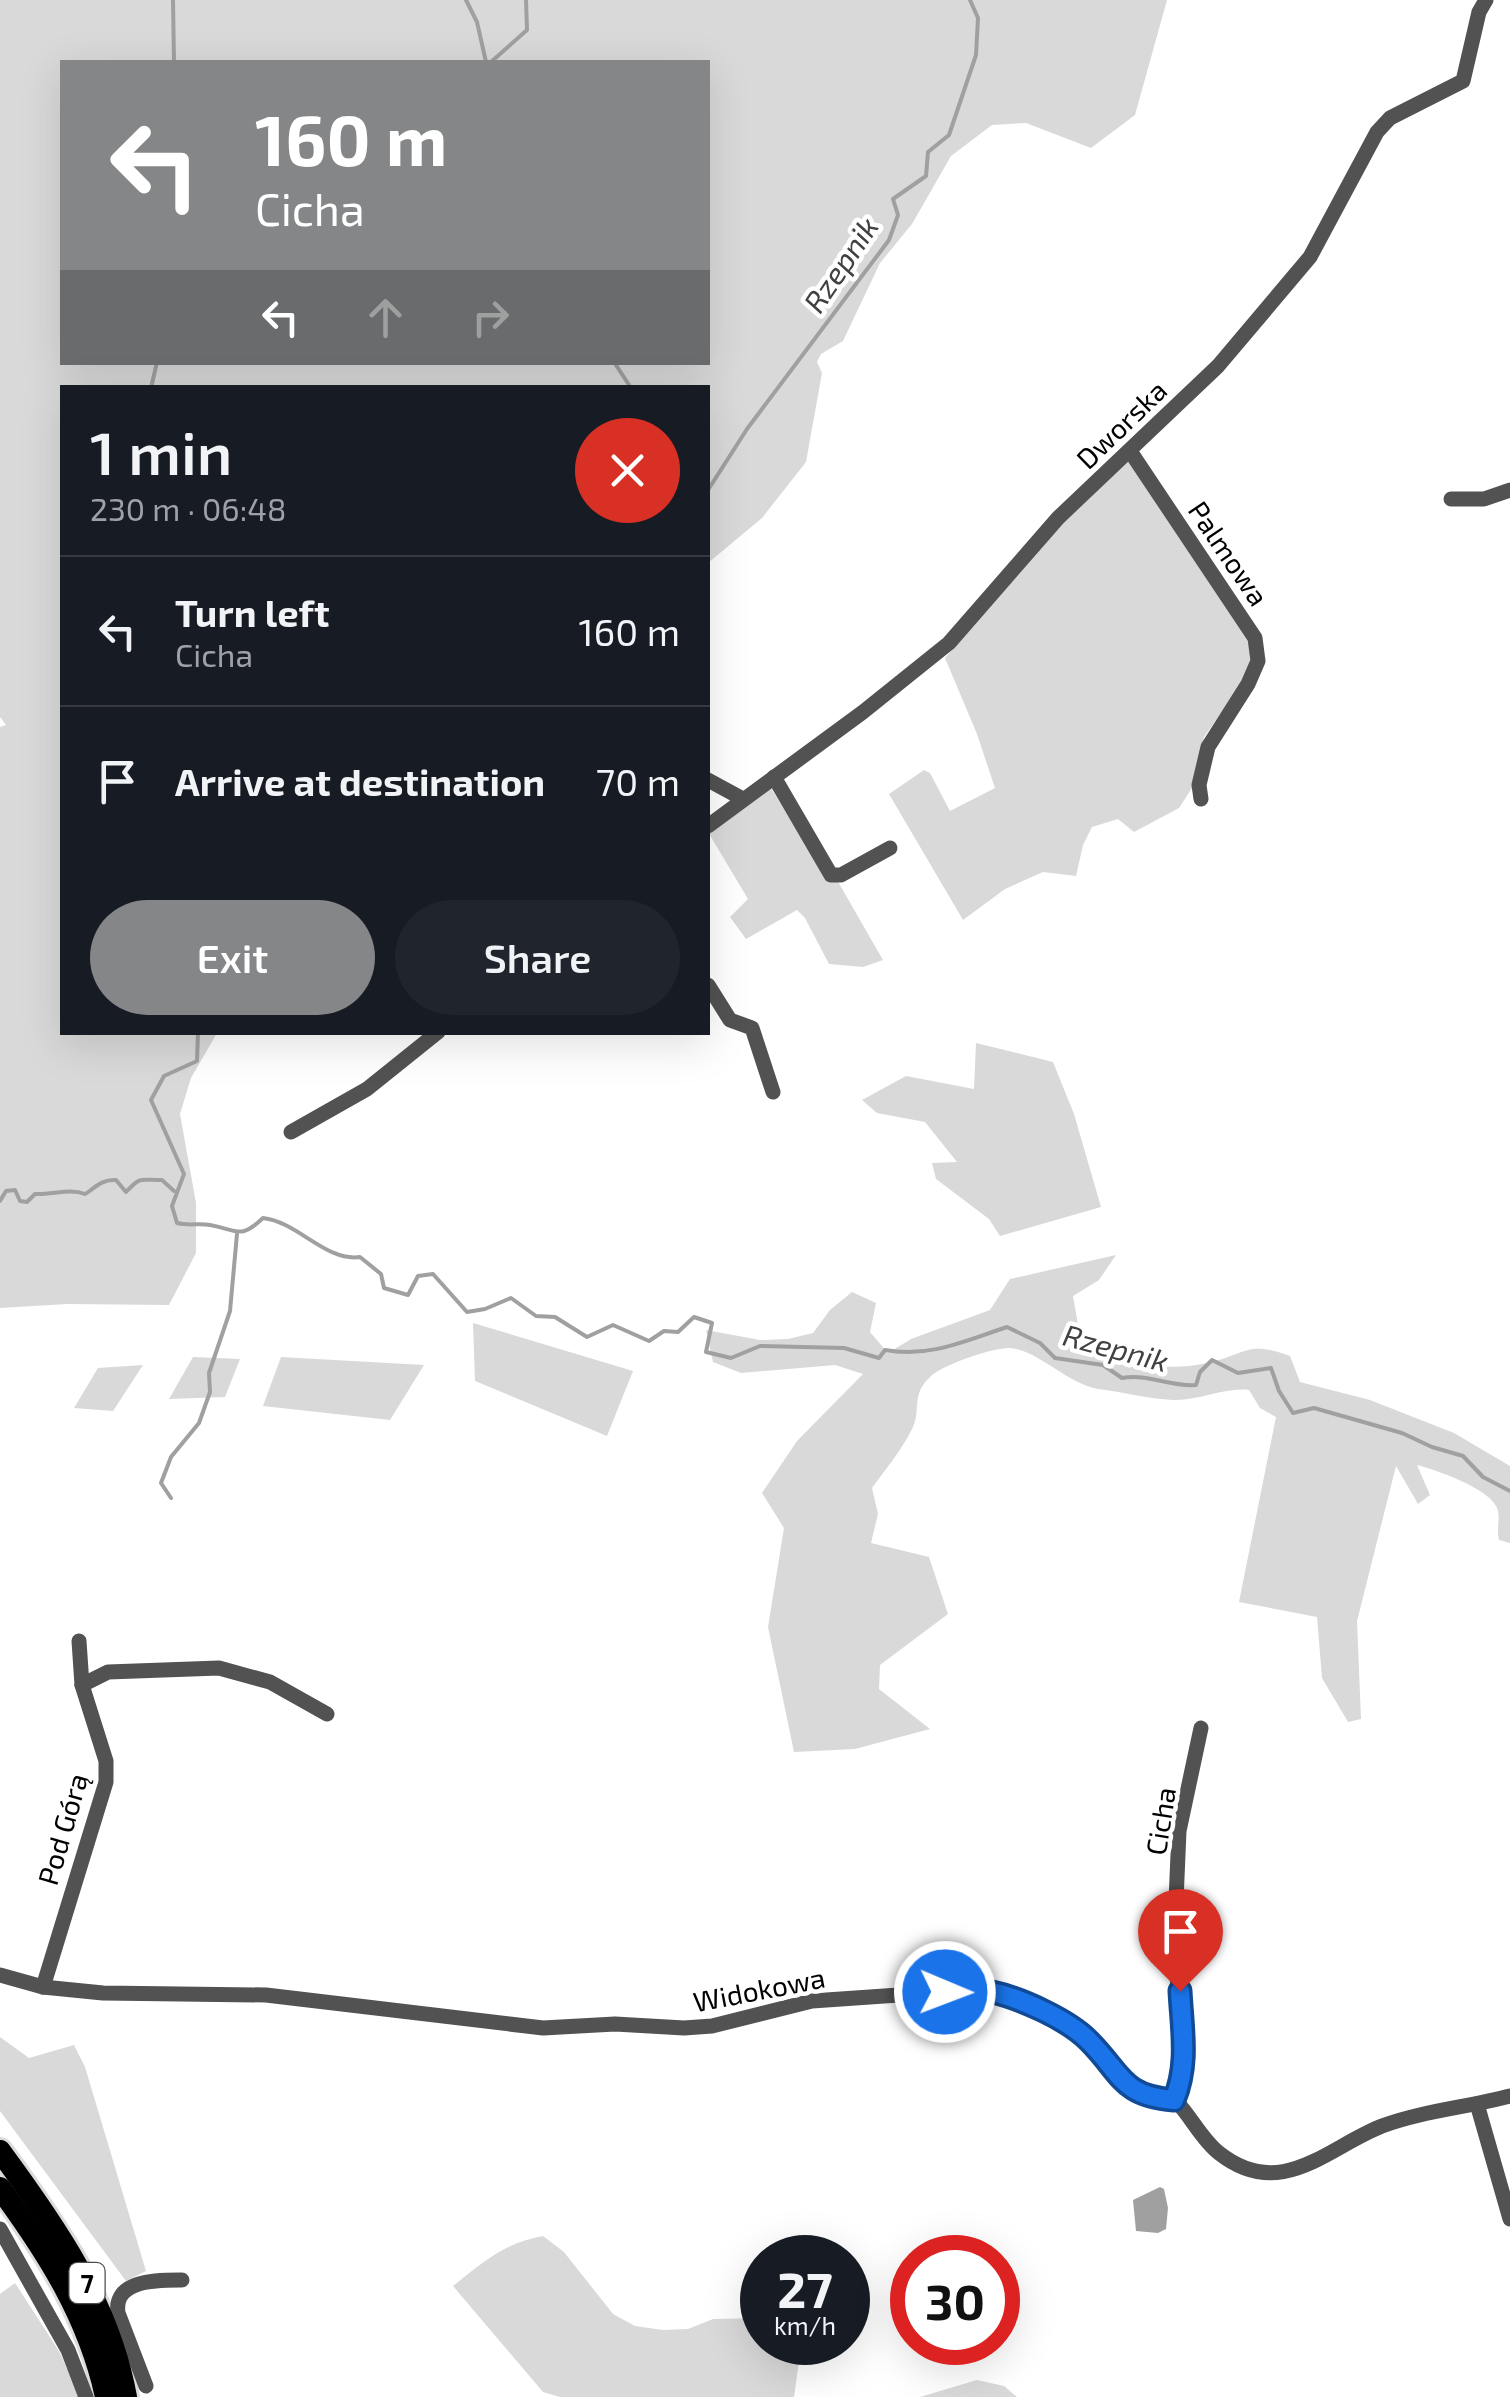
<!DOCTYPE html>
<meta charset="utf-8">
<style>
:root{--surface:#171b24;--page:#20242c;--text:#f1f3f6;--muted:#9ea1a6;--line:#363941;--accent:#858687}
body{margin:0;font-family:"Exo 2",sans-serif;background:var(--page);color:var(--text);height:100vh;display:flex;flex-direction:column;font-size:38px;white-space:nowrap}
*{box-sizing:border-box;margin:0}
p{font-size:32px;color:var(--muted)}
.icon{flex:none;width:55px;height:55px;fill:none;stroke:currentColor;stroke-width:2;stroke-linecap:round;stroke-linejoin:round}
.map{position:relative;flex:1;overflow:hidden}
.drawer{position:absolute;left:60px;top:385px;width:650px;height:650px;display:flex;flex-direction:column;background:var(--surface);border-radius:0px;box-shadow:0 10px 40px #0002}
.drawer>*{flex:none}
.guide{position:absolute;left:60px;top:60px;width:650px;height:305px;border-radius:0px;box-shadow:0 10px 40px #0002;background:#858687;color:#fff;overflow:hidden}
.speed{position:absolute;left:740px;top:2235px;display:flex;gap:20px;font-size:50px;font-weight:700;text-align:center}
.speed>*{display:grid;place-content:center;width:130px;height:130px;border-radius:50%;background:var(--surface);box-shadow:0 10px 40px #0002;line-height:1}
.speed small{font-size:25px;font-weight:400}
.speed .limit{border:15px solid #d22;background:#fff;color:#111}
.pin{position:absolute;display:grid;place-items:center;width:85px;height:85px;color:#fff;margin:-102px -42px;border-radius:50% 50% 50% 0;rotate:-45deg;box-shadow:0 0 10px #0007}
.pin .icon{rotate:45deg}
.me{position:absolute;width:110px;margin:-55px;rotate:91deg;stroke-linejoin:round;filter:drop-shadow(0 0 8px #0008)}
.turn{display:flex;align-items:center;gap:35px;height:210px;padding:0 30px;font-size:45px}
.turn .icon{width:130px;height:130px;stroke-width:2.5}
.turn b{display:block;font-size:70px;line-height:85px}
.lanes{display:flex;align-items:center;height:95px;padding:0 30px;background:#0003;justify-content:center;gap:50px;direction:ltr}
.lanes .off{opacity:.35}
.round{display:grid;place-items:center;flex:none;width:105px;height:105px;border-radius:52px;background:var(--page)}
.summary{display:flex;align-items:center;justify-content:space-between;height:170px;padding:0 30px}
h1{font-size:60px;font-weight:600;line-height:75px}
.cta{display:flex;gap:20px;margin-top:auto;padding:20px 30px}
.cta a{flex:1;height:115px;border-radius:60px;background:var(--accent);color:#fff;font-size:40px;font-weight:600;line-height:115px;text-align:center}
.cta a+a{background:var(--page);color:var(--text)}
ul{padding:0;list-style:none}
li{display:flex;align-items:center;gap:30px;height:150px;padding:0 30px;border-top:2px solid var(--line)}
li div{flex:1}
li b{display:block;font-size:38px}
li em{font-style:normal}
.map>svg:first-child{display:block}
</style>
<div class="map">
<svg width="1510" height="2397" viewBox="0 0 1510 2397">
<rect width="100%" height="100%" fill="#fff"/>
<g fill="#d9d9d9" fill-rule="evenodd">
<path d="M 0,0 L 1167,0 L 1135,115 L 1091,148 L 1026,123 L 992,125 L 951,156 L 912,224 L 880,263 L 843,341 L 821,354 L 817,362 L 822,373 L 806,462 L 762,518 L 708,563 L 708,388 L 62,388 L 62,1032 L 217,1033 L 191,1078 L 180,1114 L 196,1203 L 196,1253 L 169,1305 L 67,1304 L 0,1308 L 0,727 L 6,725 L 0,717 ZM 62,62 L 708,62 L 708,362 L 62,362 Z"/>
<polygon points="1127,460 1247,632 1253,649 1251,670 1204,737 1192,788 1179,808 1134,832 1118,819 1092,827 1083,845 1076,876 1043,872 1005,889 963,920 889,794 924,770 930,773 950,811 995,788 977,734 945,658 1075,506"/>
<polygon points="769,785 826,878 837,880 883,960 863,967 829,964 805,918 797,910 746,939 730,917 748,899 708,832"/>
<polygon points="976,1043 1053,1062 1074,1114 1101,1207 1000,1236 989,1219 936,1179 932,1163 957,1162 925,1122 877,1113 862,1100 906,1076 974,1089"/>
<path d="M 1116,1255 L 1099,1280 L 1073,1296 L 1080,1336 C 1125,1360 1154,1374 1207,1363 C 1248,1354 1246,1340 1290,1356 L 1300,1382 L 1370,1400 L 1454,1433 L 1510,1466 L 1510,1543 L 1499,1540 C 1496,1529 1501,1517 1497,1508 C 1489,1488 1436,1470 1417,1465 L 1430,1495 L 1418,1504 L 1396,1466 L 1357,1621 L 1361,1719 L 1348,1722 L 1322,1678 L 1317,1617 L 1239,1602 L 1276,1417 L 1260,1408 L 1249,1390 C 1224,1387 1199,1401 1173,1400 C 1148,1399 1123,1392 1098,1389 C 1066,1383 1037,1349 1009,1348 C 991,1348 943,1365 931,1376 C 909,1396 923,1410 911,1431 C 901,1451 885,1470 872,1488 L 878,1514 L 871,1543 L 929,1557 L 948,1614 L 880,1665 L 879,1689 L 930,1729 L 855,1749 L 794,1752 L 768,1627 L 784,1528 L 762,1493 L 797,1441 L 863,1374 L 835,1365 L 741,1373 L 713,1362 L 706,1330 L 760,1340 L 788,1339 L 813,1333 L 830,1310 L 852,1292 L 876,1303 L 870,1332 L 888,1353 L 911,1339 L 990,1310 L 1010,1279 Z"/>
<polygon points="473,1323 633,1371 607,1436 475,1381"/>
<polygon points="193,1357 240,1359 225,1397 169,1399"/>
<polygon points="281,1357 424,1365 390,1420 263,1406"/>
<polygon points="143,1365 113,1411 74,1408 98,1368"/>
<polygon points="0,2037 29,2058 74,2045 85,2067 146,2271 126,2281 0,2111"/>
<path d="M 543,2236 L 564,2252 L 613,2314 L 635,2326 L 663,2330 L 688,2329 L 713,2319 L 762,2318 L 762,2342 L 791,2343 L 799,2361 L 794,2397 L 560,2397 L 543,2392 L 453,2286 C 485,2261 502,2244 543,2236 Z"/>
<polygon points="15,2283 59,2351 80,2397 0,2397 0,2294"/>
<polygon points="977,2380 1004,2386 1017,2397 920,2397"/>
</g>
<polygon fill="#a0a0a0" points="1160,2187 1164,2189 1168,2208 1166,2229 1158,2233 1136,2231 1133,2200"/>
<g fill="none" stroke-linecap="round" stroke-linejoin="round">
<g stroke="#a0a0a0" stroke-width="4">
<polyline points="173,0 174,62"/>
<polyline points="466,0 477,22 486,62"/>
<polyline points="491,62 527,30 526,0"/>
<polyline points="614,362 631,388"/>
<polyline points="151,388 157,362"/>
<polyline points="708,490 747,429 889,240 898,215 893,199 926,176 928,152 949,135 976,55 978,18 970,0"/>
<path d="M 198,1032 L 197,1061 L 164,1076 L 151,1100 L 184,1174 L 172,1206 L 177,1223 C 189,1226 199,1223 210,1225 C 238,1230 240,1240 263,1218 C 298,1222 326,1262 360,1257 L 381,1274 L 384,1288 L 408,1295 L 418,1276 L 433,1274 L 467,1312 L 485,1309 L 511,1298 L 536,1316 L 555,1317 L 587,1337 L 613,1325 L 649,1341 L 664,1331 L 678,1332 L 694,1317 L 712,1323 L 706,1352 L 731,1358 L 760,1346 L 844,1348 L 879,1358 L 885,1350 C 929,1358 965,1341 1007,1327 L 1040,1343 L 1055,1358 L 1103,1365 L 1122,1378 C 1148,1373 1169,1387 1196,1385 L 1200,1372 L 1212,1360 L 1238,1373 L 1271,1368 L 1279,1391 L 1293,1413 L 1314,1408 L 1402,1433 L 1432,1447 L 1463,1456 L 1483,1477 L 1510,1491"/>
<path d="M 0,1201 L 6,1191 L 15,1190 L 20,1201 L 27,1202 L 35,1194 C 52,1195 70,1188 85,1194 C 93,1190 100,1179 116,1180 L 126,1192 C 141,1176 139,1180 162,1180 L 174,1191"/>
<polyline points="171,1498 161,1483 171,1457 199,1423 210,1392 209,1373 230,1311 237,1234"/>
</g>
<defs>
<g id="highway">
<path d="M 0,2151 C 56,2227 109,2303 126,2397"/>
<path d="M 0,2188 C 47,2252 89,2317 106,2397"/>
</g>
</defs>
<use href="#highway" stroke="#dbdbdb" stroke-width="28"/>
<g stroke="#525252" stroke-width="15">
<polyline points="1130,451 1255,638 1258,661 1248,684 1208,747 1199,785 1201,799"/>
<polyline points="1451,499 1484,499 1510,490"/>
<polyline points="774,777 831,875 841,875 890,848"/>
<polyline points="708,780 743,799"/>
<polyline points="708,826 863,712 949,643 1058,518 1218,366 1310,257 1377,132 1390,118 1463,81 1479,12 1486,0"/>
<polyline points="708,985 730,1020 752,1028 773,1092"/>
<polyline points="291,1132 367,1089 438,1032"/>
<polyline points="82,1685 108,1672 219,1668 270,1682 327,1714"/>
<path d="M 0,1975 L 43,1987 L 103,1993 L 266,1995 L 543,2028 L 615,2024 L 684,2028 L 712,2026 L 812,2001 L 971,1990 C 1007,1994 1064,2015 1090,2042 C 1123,2075 1122,2096 1175,2100 C 1191,2116 1201,2139 1219,2153 C 1281,2202 1328,2147 1382,2126 C 1422,2111 1469,2107 1510,2096"/>
<polyline points="43,1987 106,1782 106,1761 82,1685 79,1641"/>
<polyline points="1175,2100 1182,2082 1185,2054 1174,1948 1179,1831 1201,1728"/>
<polyline points="1477,2104 1510,2219"/>
<polyline points="0,2229 68,2350 86,2397"/>
<path d="M 146,2386 L 118,2313 C 113,2279 159,2280 182,2280"/>
</g>
<use href="#highway" stroke="#000" stroke-width="22"/>
</g>
<g fill="none" stroke-linecap="round" stroke-linejoin="round">
<defs>
<path id="route" d="M 945,1992 C 960,1991 976,1989 992,1992 C 1020,1998 1069,2020 1089,2041 C 1122,2074 1121,2096 1174,2100 C 1189,2064 1182,2029 1180,1991"/>
</defs>
<use href="#route" stroke="#114b97" stroke-width="25"/>
<use href="#route" stroke="#1a73e8" stroke-width="18"/>
</g>
<g text-anchor="middle" dominant-baseline="central" stroke-width="9" stroke-linejoin="round" paint-order="stroke">
<rect fill="#fff" stroke="#4c4c4c" stroke-width="2.5" x="69.5" y="2263" width="35" height="40" rx="8"/>
<g font-size="25" font-weight="bold" fill="#000">
<text x="87" y="2283">7</text>
</g>
<g font-size="28" fill="#000" stroke="#fff">
<text transform="translate(1121 424) rotate(-44)">Dworska</text>
<text transform="translate(1229 553) rotate(56)">Palmowa</text>
<text transform="translate(1160 1821) rotate(-81)">Cicha</text>
<text transform="translate(62 1829) rotate(-74)">Pod Górą</text>
<text transform="translate(759 1989) rotate(-11)">Widokowa</text>
</g>
<g font-size="30" font-style="italic" fill="#414141" stroke="#fff">
<text transform="translate(840 264) rotate(-56)">Rzepnik</text>
<text transform="translate(1116 1347) rotate(15)">Rzepnik</text>
</g>
</g>
</svg>
<div class="speed"><div>27<small>km/h</small></div><div class="limit">30</div></div>
<div class="pin" style="left:1180px;top:1991px;background:#d93025"><svg class="icon" aria-label="arrive" viewBox="0 0 24 24"><path d="M6 21V4h12l-3 4 3 4H6"/></svg></div>
<svg class="me" style="left:945px;top:1992px" viewBox="-20 -20 40 40"><circle r="17" fill="#1a73e8" stroke="#fff" stroke-width="3"/><path d="M0-11L8 9 0 5-8 9z" fill="#fff"/></svg>
<div class="guide">
<div class="turn"><svg class="icon" aria-label="left" viewBox="0 0 24 24"><path d="M17 20v-9H6M10 6l-5 5 5 5"/></svg><div><b>160 m</b>Cicha</div></div>
<div class="lanes"><svg class="icon" aria-label="left" viewBox="0 0 24 24"><path d="M17 20v-9H6M10 6l-5 5 5 5"/></svg><svg class="icon off" aria-label="ahead" viewBox="0 0 24 24"><path d="M12 20V5M6 11l6-6 6 6"/></svg><svg class="icon off" aria-label="right" viewBox="0 0 24 24"><path d="M7 20v-9h11M14 6l5 5-5 5"/></svg></div>
</div>
<section class="drawer">
<div class="summary"><div><h1>1 min</h1><p>230 m · 06:48</p></div><a class="round" style="background:#d93025;color:#fff"><svg class="icon" aria-label="close" viewBox="0 0 24 24"><path d="M6 6l12 12M18 6L6 18"/></svg></a></div>
<ul>
<li><svg class="icon" aria-label="left" viewBox="0 0 24 24"><path d="M17 20v-9H6M10 6l-5 5 5 5"/></svg><div><b>Turn left</b><p>Cicha</p></div><em>160 m</em></li>
<li><svg class="icon" aria-label="arrive" viewBox="0 0 24 24"><path d="M6 21V4h12l-3 4 3 4H6"/></svg><div><b>Arrive at destination</b></div><em>70 m</em></li>
</ul>
<div class="cta"><a>Exit</a><a>Share</a></div>
</section>
</div>
